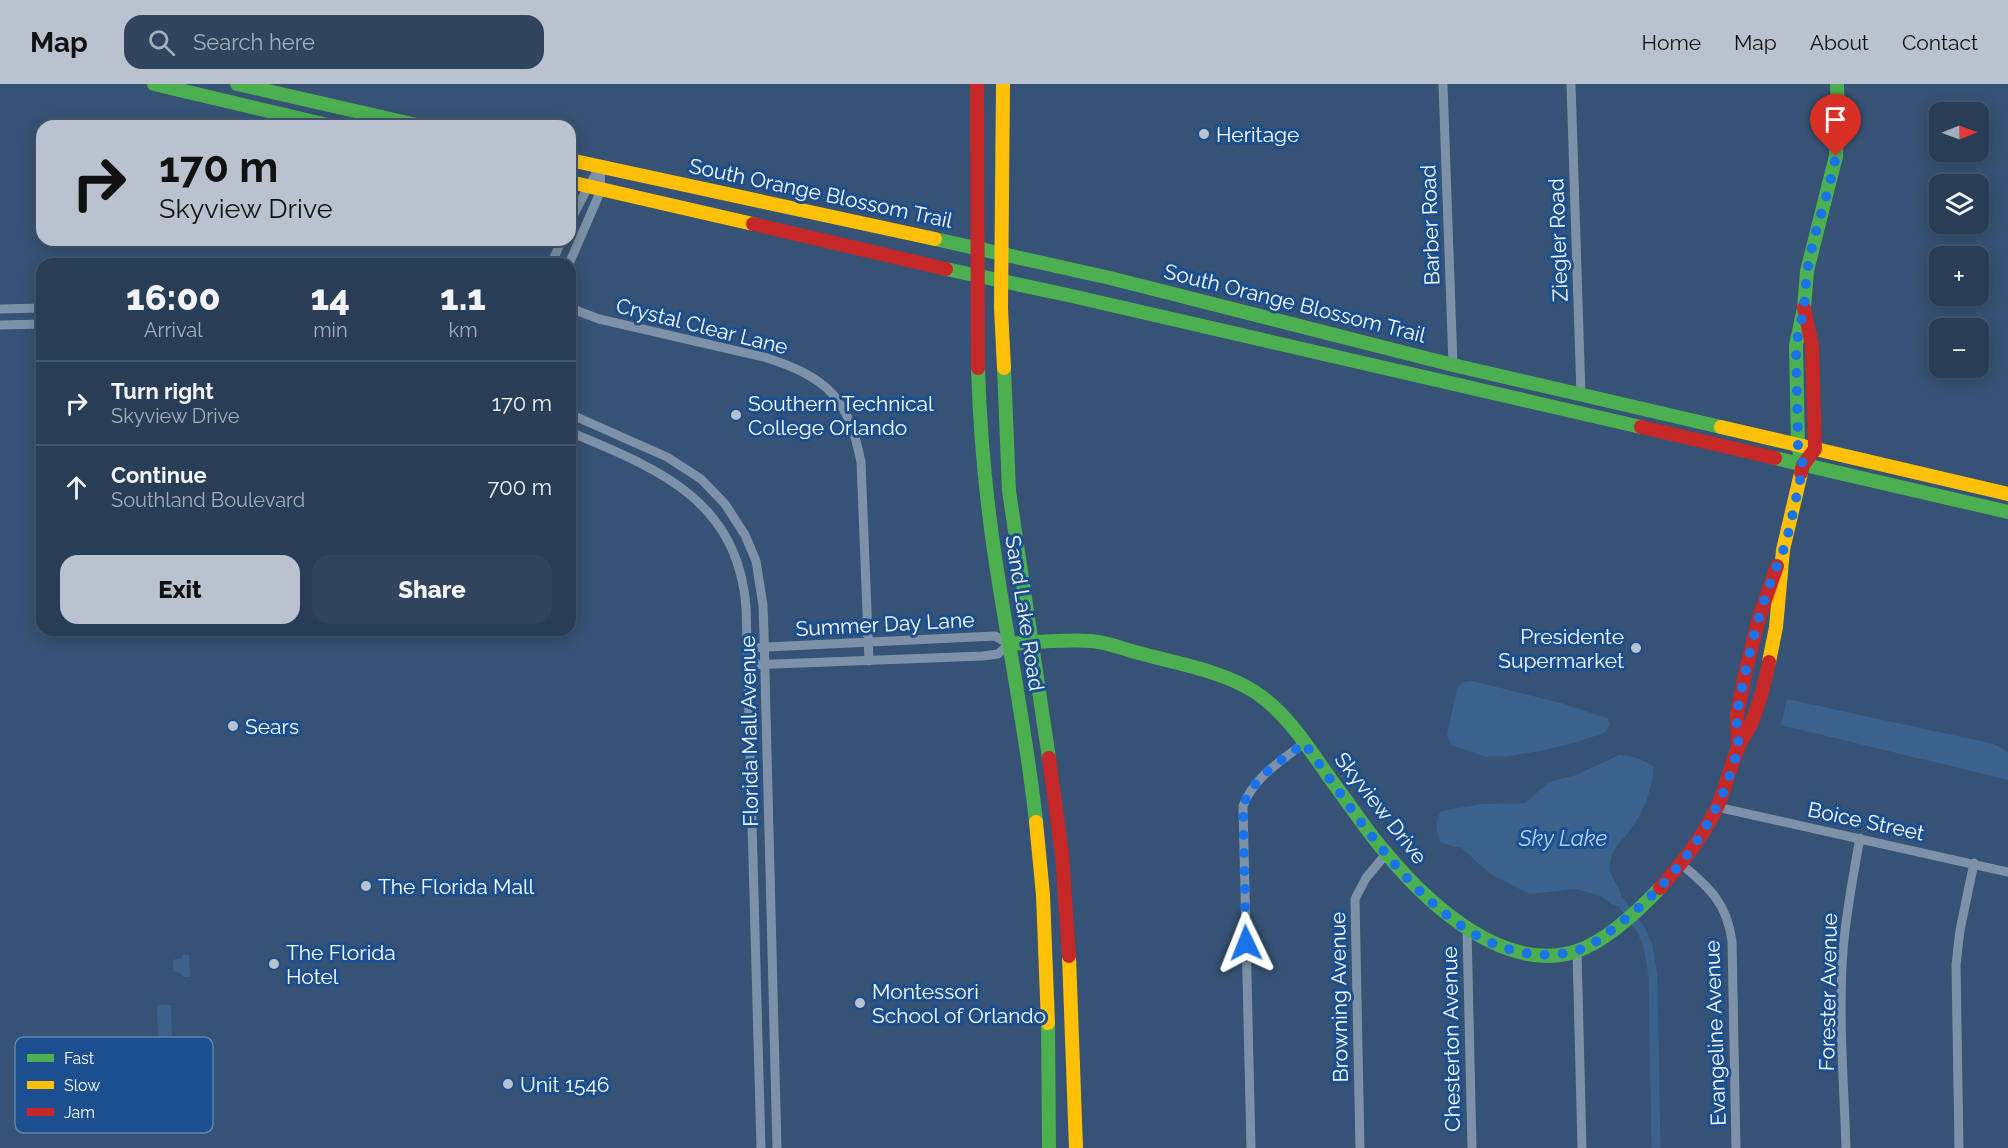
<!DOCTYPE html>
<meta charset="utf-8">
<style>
:root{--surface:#283e57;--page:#30455d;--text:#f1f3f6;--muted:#a5aeba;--line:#44576d;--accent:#b9c2ce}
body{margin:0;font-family:Raleway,sans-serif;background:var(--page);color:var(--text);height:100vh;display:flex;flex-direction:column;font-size:22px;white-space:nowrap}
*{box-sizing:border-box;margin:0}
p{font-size:20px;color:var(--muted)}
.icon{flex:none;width:33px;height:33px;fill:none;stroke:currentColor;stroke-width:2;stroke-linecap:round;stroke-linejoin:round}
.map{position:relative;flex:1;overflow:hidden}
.panel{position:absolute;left:36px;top:174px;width:540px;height:378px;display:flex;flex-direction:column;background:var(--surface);border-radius:18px;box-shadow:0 3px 15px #0003,0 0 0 2px var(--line)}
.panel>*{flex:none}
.hud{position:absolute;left:36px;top:36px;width:540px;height:126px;border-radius:18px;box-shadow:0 3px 15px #0003,0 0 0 2px var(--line);background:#b9c2ce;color:#111;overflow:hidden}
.needle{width:39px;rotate:89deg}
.tools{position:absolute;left:1929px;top:18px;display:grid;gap:12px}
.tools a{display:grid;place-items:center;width:60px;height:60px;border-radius:12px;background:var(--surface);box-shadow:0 3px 15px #0003,0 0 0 2px var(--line);font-size:30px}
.pin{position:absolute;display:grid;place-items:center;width:51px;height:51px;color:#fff;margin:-62px -26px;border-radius:50% 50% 50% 0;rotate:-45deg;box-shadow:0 0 6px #0007}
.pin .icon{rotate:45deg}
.me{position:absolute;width:66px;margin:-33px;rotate:358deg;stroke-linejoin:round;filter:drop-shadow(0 0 4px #0008)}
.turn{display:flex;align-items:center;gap:21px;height:126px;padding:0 24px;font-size:27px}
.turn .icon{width:78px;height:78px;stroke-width:2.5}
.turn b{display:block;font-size:42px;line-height:51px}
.eta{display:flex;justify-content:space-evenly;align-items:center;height:102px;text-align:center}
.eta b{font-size:36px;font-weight:800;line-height:42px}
.cta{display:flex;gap:12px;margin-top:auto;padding:12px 24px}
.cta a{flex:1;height:69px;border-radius:18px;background:var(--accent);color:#111;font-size:24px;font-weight:800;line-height:69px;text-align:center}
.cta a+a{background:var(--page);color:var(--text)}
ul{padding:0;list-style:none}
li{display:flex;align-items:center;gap:18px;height:84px;padding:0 24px;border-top:2px solid var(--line)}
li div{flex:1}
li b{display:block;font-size:22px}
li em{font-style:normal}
header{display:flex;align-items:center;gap:36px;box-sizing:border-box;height:84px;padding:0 30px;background:var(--accent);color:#111}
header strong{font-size:28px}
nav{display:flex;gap:33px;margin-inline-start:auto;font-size:21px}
.search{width:420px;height:54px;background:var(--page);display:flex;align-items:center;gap:15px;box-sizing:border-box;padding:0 21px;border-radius:18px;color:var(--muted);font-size:22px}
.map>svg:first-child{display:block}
</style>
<header>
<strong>Map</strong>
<div class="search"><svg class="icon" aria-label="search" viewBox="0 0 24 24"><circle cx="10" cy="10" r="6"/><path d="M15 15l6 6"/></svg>Search here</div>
<nav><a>Home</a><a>Map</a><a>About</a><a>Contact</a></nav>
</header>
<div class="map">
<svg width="2008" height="1064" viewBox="0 0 2008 1064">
<rect width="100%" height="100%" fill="#365274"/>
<g fill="#3b618d">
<polygon points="1472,597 1561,619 1607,634 1610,640 1604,649 1574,659 1546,666 1504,673 1486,673 1451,661 1447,651 1457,604 1463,598"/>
<polygon points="1787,615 1994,660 2008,668 2008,696 1781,641"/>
<path d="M 1619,671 C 1633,672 1643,675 1654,683 C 1652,707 1643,730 1628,749 C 1619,760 1611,766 1610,781 C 1608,793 1622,803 1622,816 L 1618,822 L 1611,820 L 1601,812 L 1575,805 L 1529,810 L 1492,791 L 1461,764 L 1441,759 C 1435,747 1435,739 1441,727 L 1482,720 L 1525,719 L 1549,698 L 1576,691 Z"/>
<polygon points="182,871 189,871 190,893 183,893 182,890 173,887 173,878 175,875 182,874"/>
<polygon points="157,921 171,921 172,955 158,956"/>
</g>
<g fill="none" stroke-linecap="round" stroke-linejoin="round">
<polyline stroke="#3b618d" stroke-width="9" points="1621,818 1641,846 1648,862 1653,891 1656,1064"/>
<g stroke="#7d92a8" stroke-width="9">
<polyline points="1443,0 1453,281"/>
<polyline points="1571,0 1581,311"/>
<polyline points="570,138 588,103 600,83"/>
<polyline points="551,180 562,156"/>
<polyline points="569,180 601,106 600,83"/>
<path d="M 570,224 L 599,235 L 764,273 C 827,293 848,313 861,378 L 869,577"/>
<polyline points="0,225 42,224"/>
<polyline points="0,241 42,240"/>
<polyline points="570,330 667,373 701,395 725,420 745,451 756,477 763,521 764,550 777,1064"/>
<path d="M 570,348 C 658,385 737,415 746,523 L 761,1064"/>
<polyline points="747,564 995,552 1009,560 998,570 983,572 747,581"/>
<polyline points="1717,723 2008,788"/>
<path d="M 1681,780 C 1709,803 1727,819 1732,857 L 1736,1064"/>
<polyline points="1467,845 1472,1064"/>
<polyline points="1577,867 1582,1064"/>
<path d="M 1251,1064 L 1243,722 C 1254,693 1280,678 1304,659"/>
<polyline points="1360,1064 1355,815 1366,794 1386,770"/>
<path d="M 1846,1064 C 1844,999 1838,932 1843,867 C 1846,829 1853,792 1860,754"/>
<polyline points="1959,1064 1956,881 1960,846 1974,779"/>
</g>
<g stroke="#4caf50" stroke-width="14">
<polyline points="154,0 332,42"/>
<polyline points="237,0 421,42"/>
<polyline points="935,155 1110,194 1453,281 1721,343"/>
<polyline points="946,185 1072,212 1641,343"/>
<path d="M 978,284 C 980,350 986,415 996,480 C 1009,566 1027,652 1036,738"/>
<polyline points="1004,284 1009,407 1049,674"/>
<polyline points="1800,370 1798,361 1796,261 1804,224 1807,187 1836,72 1838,31 1837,0"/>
<polyline points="1775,374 2008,428"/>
<path d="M 1009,560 C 1036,558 1063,555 1091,557 C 1107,558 1123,565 1139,569 C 1175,579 1223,587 1255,608 C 1290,631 1312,670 1337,704 C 1353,725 1368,749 1386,769 C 1428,820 1505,891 1577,867 C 1606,857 1639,826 1660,804"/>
<polyline points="1048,939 1049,1064"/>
</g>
<g stroke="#ffc107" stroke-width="14">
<polyline points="1003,0 1001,224 1004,284"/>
<polyline points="570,76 935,155"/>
<polyline points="570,98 753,140"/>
<polyline points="1721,343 2008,410"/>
<polyline points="1769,578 1776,543 1783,466 1801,389"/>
<polyline points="1036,738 1043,811 1048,939"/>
<polyline points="1069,872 1076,1064"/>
</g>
<g stroke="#c62828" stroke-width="14">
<polyline points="977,0 978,284"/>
<polyline points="753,140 946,185"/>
<polyline points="1641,343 1775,374"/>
<polyline points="1801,389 1803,381 1815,365 1812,261 1804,224"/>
<polyline points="1738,661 1737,632 1745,590 1759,534 1777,482"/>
<polyline points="1049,674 1062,770 1069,872"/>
<path d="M 1660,804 C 1682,779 1704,752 1718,721 C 1726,703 1730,683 1738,664 C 1741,656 1747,648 1751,640 C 1759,621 1765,598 1769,578"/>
</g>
</g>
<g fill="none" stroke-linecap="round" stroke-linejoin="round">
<path stroke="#1a73e8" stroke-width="10" stroke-dasharray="0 18" d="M 1246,859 L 1243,722 C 1254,692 1280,678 1304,659 C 1351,723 1399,801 1466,845 C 1498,866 1537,877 1575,867 C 1589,864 1603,853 1614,844 C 1663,807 1703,759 1726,702 C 1730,690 1736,675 1738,662 C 1739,652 1736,641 1737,630 C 1739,617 1742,603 1745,590 C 1751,562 1758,533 1768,506 C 1772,493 1778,480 1783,467 C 1791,443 1795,417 1801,392 L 1803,381 L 1798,361 L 1796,261 L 1804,224 L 1807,187 L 1814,154 L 1829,103 L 1836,72"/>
</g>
<g fill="#b9c2ce" stroke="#1b4f8f" stroke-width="2">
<circle cx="1204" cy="50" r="6"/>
<circle cx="736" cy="331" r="6"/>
<circle cx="1636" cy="564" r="6"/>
<circle cx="233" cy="642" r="6"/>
<circle cx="366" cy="802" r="6"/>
<circle cx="274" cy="880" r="6"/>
<circle cx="860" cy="919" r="6"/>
<circle cx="508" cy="1000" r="6"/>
</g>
<g text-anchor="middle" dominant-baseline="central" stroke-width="6" stroke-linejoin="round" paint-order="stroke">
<g font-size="21" fill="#fff" stroke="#1b4f8f" text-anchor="start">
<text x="1216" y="50">Heritage</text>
<text x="748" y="319">Southern Technical<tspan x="748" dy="24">College Orlando</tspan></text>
<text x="1624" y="552" text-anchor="end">Presidente<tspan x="1624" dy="24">Supermarket</tspan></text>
<text x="245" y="642">Sears</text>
<text x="378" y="802">The Florida Mall</text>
<text x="286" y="868">The Florida<tspan x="286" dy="24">Hotel</tspan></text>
<text x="872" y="907">Montessori<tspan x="872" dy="24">School of Orlando</tspan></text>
<text x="520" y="1000">Unit 1546</text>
</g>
<g font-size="21" fill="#fff" stroke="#1b4f8f">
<text transform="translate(821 109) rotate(12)">South Orange Blossom Trail</text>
<text transform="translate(1430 141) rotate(-92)">Barber Road</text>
<text transform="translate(1558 156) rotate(-92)">Ziegler Road</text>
<text transform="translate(1295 219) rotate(14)">South Orange Blossom Trail</text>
<text transform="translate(702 242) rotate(14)">Crystal Clear Lane</text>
<text transform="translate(1025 529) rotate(81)">Sand Lake Road</text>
<text transform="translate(885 540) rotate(-3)">Summer Day Lane</text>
<text transform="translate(749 647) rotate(-91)">Florida Mall Avenue</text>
<text transform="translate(1381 724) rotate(52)">Skyview Drive</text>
<text transform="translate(1866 737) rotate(12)">Boice Street</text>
<text transform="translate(1828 908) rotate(-89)">Forester Avenue</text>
<text transform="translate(1339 913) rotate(-91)">Browning Avenue</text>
<text transform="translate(1715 949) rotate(-92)">Evangeline Avenue</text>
<text transform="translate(1451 955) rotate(-91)">Chesterton Avenue</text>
</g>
<g font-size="22" font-style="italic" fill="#b5d3f5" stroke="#1b4f8f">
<text x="1563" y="754">Sky Lake</text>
</g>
</g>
<rect x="15" y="953" width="198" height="96" rx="9" fill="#1b4f8f" stroke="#5f84b1" stroke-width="1.5"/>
<rect x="27" y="970" width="27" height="8" fill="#4caf50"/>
<rect x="27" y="997" width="27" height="8" fill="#ffc107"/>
<rect x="27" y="1024" width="27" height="8" fill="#c62828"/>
<g font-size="16" fill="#fff">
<text x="64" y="980">Fast</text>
<text x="64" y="1007">Slow</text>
<text x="64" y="1034">Jam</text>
</g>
</svg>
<div class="tools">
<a><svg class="needle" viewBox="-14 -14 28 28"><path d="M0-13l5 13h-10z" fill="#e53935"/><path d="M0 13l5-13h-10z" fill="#a5aeba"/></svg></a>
<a><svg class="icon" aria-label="layers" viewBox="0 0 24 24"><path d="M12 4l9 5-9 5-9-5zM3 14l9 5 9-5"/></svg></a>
<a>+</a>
<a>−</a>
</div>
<div class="pin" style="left:1836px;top:72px;background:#d93025"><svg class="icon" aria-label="arrive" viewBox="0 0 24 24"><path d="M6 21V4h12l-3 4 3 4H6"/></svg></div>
<svg class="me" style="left:1246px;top:859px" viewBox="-20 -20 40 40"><path d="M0-17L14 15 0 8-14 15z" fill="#1a73e8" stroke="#fff" stroke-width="4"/></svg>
<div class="hud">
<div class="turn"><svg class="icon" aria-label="right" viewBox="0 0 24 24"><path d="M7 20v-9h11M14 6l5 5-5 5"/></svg><div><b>170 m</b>Skyview Drive</div></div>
</div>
<section class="panel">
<div class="eta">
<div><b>16:00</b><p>Arrival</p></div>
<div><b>14</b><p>min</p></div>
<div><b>1.1</b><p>km</p></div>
</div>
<ul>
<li><svg class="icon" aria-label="right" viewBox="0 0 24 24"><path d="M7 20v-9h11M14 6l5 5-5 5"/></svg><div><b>Turn right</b><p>Skyview Drive</p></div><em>170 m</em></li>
<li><svg class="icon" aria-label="ahead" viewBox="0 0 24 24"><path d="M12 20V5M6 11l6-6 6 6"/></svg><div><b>Continue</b><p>Southland Boulevard</p></div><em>700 m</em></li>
</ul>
<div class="cta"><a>Exit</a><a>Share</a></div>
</section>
</div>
